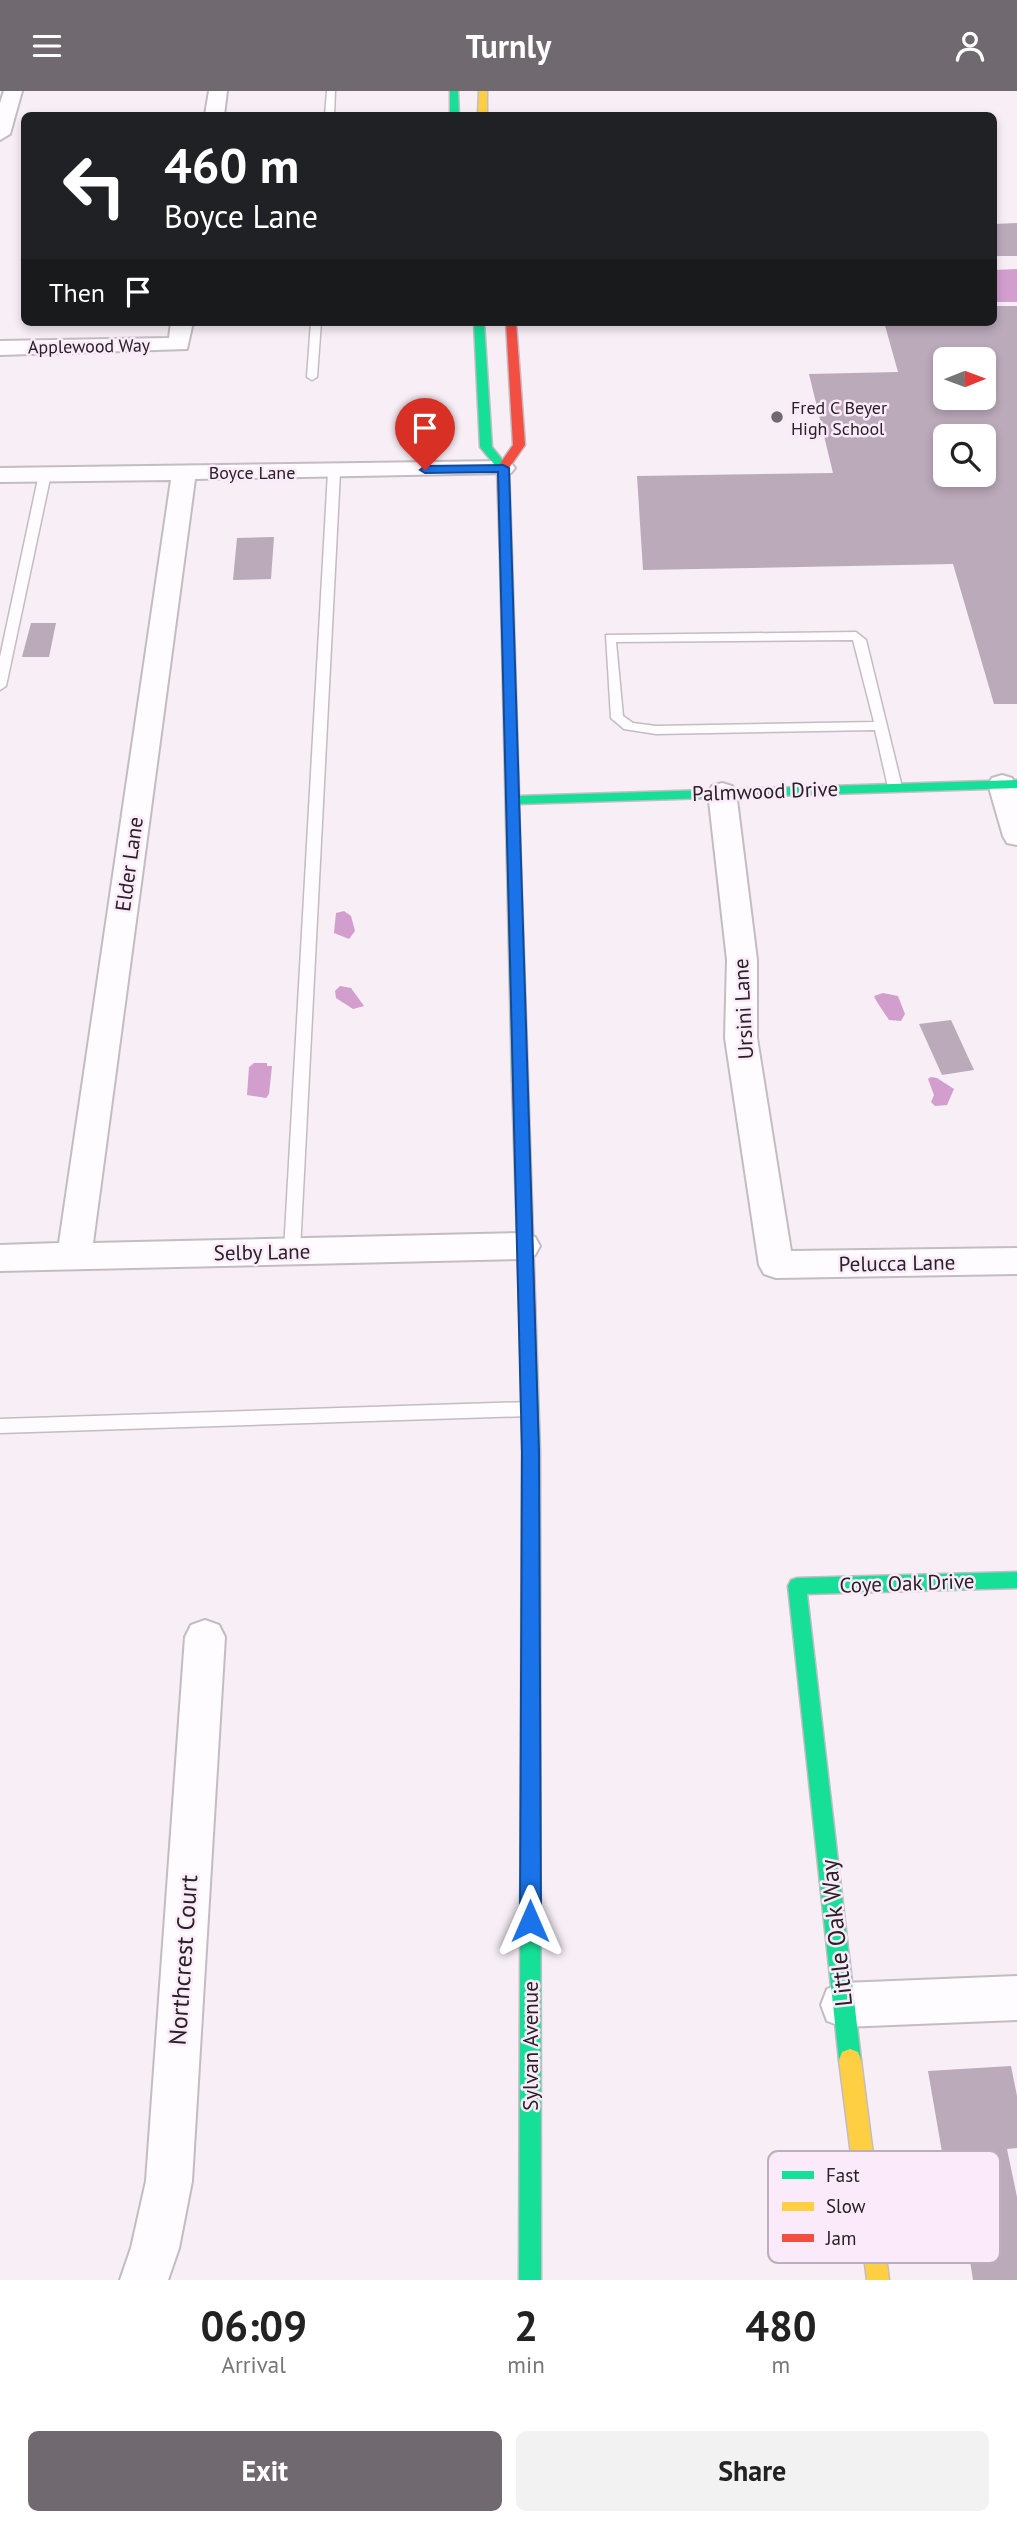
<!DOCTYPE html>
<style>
:root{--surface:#fff;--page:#f2f2f2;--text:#222;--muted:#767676;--accent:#70696f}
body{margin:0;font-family:"PT Sans",sans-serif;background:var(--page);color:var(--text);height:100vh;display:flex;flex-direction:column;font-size:26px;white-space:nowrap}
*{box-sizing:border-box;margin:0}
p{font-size:23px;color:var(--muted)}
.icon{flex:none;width:38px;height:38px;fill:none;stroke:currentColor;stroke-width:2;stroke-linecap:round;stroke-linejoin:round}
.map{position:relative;height:2189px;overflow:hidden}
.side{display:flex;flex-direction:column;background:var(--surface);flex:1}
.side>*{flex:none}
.guide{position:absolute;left:21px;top:21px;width:976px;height:214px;border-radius:10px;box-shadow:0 4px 10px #0003;background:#202124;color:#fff;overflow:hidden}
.needle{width:46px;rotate:89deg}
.controls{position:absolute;left:933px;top:256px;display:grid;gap:14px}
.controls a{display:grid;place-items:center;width:63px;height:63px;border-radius:10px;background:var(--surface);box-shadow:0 4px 10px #0003;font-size:35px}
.pin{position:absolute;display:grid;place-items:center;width:60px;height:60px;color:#fff;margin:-72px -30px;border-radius:50% 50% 50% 0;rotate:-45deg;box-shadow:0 0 7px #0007}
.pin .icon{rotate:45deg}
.me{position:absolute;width:77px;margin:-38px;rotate:0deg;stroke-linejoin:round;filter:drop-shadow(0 0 5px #0008)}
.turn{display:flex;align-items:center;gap:24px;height:147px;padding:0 28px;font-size:32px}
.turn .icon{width:91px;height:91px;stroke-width:2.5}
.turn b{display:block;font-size:49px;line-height:60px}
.then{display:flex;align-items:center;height:66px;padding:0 28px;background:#0003;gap:14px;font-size:26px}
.eta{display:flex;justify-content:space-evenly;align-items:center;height:119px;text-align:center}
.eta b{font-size:42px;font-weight:600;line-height:49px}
.cta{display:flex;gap:14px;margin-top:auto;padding:14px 28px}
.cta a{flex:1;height:80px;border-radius:10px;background:var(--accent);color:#fff;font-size:28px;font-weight:600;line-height:80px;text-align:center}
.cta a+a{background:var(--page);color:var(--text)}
header{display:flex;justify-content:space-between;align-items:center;height:91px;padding:0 28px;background:var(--accent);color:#fff;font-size:32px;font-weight:600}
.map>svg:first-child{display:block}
</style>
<header><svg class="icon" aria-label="menu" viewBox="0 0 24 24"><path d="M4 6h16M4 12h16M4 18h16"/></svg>Turnly<svg class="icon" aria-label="person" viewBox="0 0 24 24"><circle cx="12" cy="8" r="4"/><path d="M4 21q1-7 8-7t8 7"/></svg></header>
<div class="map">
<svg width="1017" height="2189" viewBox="0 0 1017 2189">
<rect width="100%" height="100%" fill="#f7eef6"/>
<g fill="#d29ece">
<polygon points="1017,178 1017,211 997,211 994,179"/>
<polygon points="344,820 351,825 355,840 349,848 334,842 336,822"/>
<polygon points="340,895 351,897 364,915 353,918 336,907 335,900"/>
<path d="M 883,902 L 898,905 L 905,923 L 901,930 L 889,929 C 886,924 875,909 874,905 Z"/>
<polygon points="254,972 267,972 267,975 272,975 269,1003 266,1007 247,1004 249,976"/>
<polygon points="931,986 937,987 954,998 947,1014 935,1015 931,1011 934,1004 928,988"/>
</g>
<g fill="#bbaaba" fill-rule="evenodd">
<polygon points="1017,132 1017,165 994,165 994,133"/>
<path d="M 994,215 L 1017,215 L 1017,613 L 994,613 L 953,473 L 643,479 L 637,385 L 833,382 L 809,283 L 898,281 L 884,231 L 994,231 ZM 945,268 L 984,268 L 984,306 L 945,306 ZM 945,345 L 984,345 L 984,383 L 945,383 Z"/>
<polygon points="274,446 271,488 233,489 237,447"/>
<polygon points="31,532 56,532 49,566 22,566"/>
<polygon points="951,929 974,979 942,984 919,933"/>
<polygon points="1011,1975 1017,2005 1017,2057 1007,2058 1017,2106 1017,2189 973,2189 953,2061 942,2061 928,1980"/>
</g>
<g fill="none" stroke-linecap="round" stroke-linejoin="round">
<defs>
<g id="lane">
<polygon points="327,0 335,0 334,24 325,24"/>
<polygon points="311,231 321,231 317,286 312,289 307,286"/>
<polygon points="334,378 340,381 300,1160 298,1164 286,1164 284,1160 328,381"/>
<polygon points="45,380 51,383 6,595 0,599 0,566 39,383"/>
<path d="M 856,541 L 866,549 L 902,696 L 900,699 L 890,699 L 888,696 L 875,639 L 656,643 L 624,638 L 611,627 L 606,544 ZM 853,549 L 874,631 L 656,635 L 633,632 L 623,625 L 616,551 Z"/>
<polygon points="529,1311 535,1313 538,1318 535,1323 529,1325 0,1342 0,1328"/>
</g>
<g id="street">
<polygon points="4,0 22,0 10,43 0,49 0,12"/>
<polygon points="209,0 227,0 224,24 205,24"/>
<polygon points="171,231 193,231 187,258 0,264 0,250 169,247"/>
<polygon points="503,370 511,372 515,377 511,382 195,388 93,1152 523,1142 535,1146 540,1155 535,1164 523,1168 0,1180 0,1154 59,1152 171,389 0,391 0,377"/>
<polygon points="1002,684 1012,687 1017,697 1017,754 1007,752 1003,745 988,693 992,687"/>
<polygon points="722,692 732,695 736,701 757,869 757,947 791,1160 1017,1157 1017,1183 776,1187 764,1183 759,1174 725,947 727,869 708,701 712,695"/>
<polygon points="205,1529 219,1534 225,1546 192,2090 179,2157 168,2189 120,2189 131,2157 146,2090 185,1546 191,1534"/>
<polygon points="1017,1885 1017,1929 843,1936 827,1930 821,1914 827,1898 843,1892"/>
</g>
<g id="fast">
<polygon points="450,0 458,0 459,24 450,24"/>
<polygon points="474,231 484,231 492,356 509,377 503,380 499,379 480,356"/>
<polygon points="506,462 512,466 519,705 1017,689 1017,697 519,713 528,990 520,995 515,994 512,990 500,466"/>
<polygon points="528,1232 534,1234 536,1239 540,1361 541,2189 519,2189 522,1361 520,1239 522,1234"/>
<polygon points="1017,1481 1017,1497 807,1503 861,1969 858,1977 850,1980 842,1977 839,1969 788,1495 791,1489 797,1487"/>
</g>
<g id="slow">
<polygon points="479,0 487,0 487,24 478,24"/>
<polygon points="850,1958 858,1961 861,1969 889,2189 867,2189 839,1969 842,1961"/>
</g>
<g id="jam">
<polygon points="506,231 516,231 525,354 509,377 512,466 506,470 500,466 497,377 513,354"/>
<polygon points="520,985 528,990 536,1239 534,1244 522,1244 520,1239 512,990"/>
</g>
</defs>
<use href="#lane" stroke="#c3bcc2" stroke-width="3"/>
<use href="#street" stroke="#c3bcc2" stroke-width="4"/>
<use href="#fast" stroke="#c3bcc2" stroke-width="3"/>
<use href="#slow" stroke="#c3bcc2" stroke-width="3"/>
<use href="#jam" stroke="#c3bcc2" stroke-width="3"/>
<use href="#lane" fill="#fefcfe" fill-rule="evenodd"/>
<use href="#street" fill="#fefcfe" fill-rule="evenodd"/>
<use href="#fast" fill="#16e098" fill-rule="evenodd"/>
<use href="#slow" fill="#ffcf43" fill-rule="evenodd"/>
<use href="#jam" fill="#f24e42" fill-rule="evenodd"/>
</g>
<polygon fill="#1a73e8" stroke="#114b97" stroke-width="2" points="503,374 509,377 539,1361 541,1830 538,1837 530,1840 523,1837 520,1830 522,1361 498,381 425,382 420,379 425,375"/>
<circle fill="#70696f" stroke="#fbeaf9" stroke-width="2.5" cx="777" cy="326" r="7"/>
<g text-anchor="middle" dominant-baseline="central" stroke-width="5" stroke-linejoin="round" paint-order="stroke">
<g font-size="18" fill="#282227" stroke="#fbeaf9">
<text transform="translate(89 255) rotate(-1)">Applewood Way</text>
<text x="252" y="381">Boyce Lane</text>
</g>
<g font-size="18" fill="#282227" stroke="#fbeaf9" text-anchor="start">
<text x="791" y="316">Fred C Beyer<tspan x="791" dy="21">High School</tspan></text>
</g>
<g font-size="21" fill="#282227" stroke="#fbeaf9">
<text transform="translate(765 700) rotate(-2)">Palmwood Drive</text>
<text transform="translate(129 773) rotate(-82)">Elder Lane</text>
<text transform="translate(743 918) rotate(-93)">Ursini Lane</text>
<text transform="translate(262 1161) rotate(-1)">Selby Lane</text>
<text transform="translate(897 1172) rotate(-1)">Pelucca Lane</text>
<text transform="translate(907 1492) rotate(-2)">Coye Oak Drive</text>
<text transform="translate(530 1955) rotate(-90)">Sylvan Avenue</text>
</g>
<g font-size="24" fill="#282227" stroke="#fbeaf9">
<text transform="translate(836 1842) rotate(-96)">Little Oak Way</text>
<text transform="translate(183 1869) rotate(-86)">Northcrest Court</text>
</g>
</g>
<rect x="768" y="2060" width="232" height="112" rx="10" fill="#fbeaf9" stroke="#bcaeba" stroke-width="2"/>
<rect x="782" y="2080" width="32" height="8" fill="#16e098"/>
<rect x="782" y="2111" width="32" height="9" fill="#ffcf43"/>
<rect x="782" y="2143" width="32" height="8" fill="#f24e42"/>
<g font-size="19" fill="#282227">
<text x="826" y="2091">Fast</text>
<text x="826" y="2122">Slow</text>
<text x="826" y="2154">Jam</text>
</g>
</svg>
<div class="controls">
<a><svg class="needle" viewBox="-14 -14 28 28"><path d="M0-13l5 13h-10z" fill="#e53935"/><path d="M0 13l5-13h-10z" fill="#767676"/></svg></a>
<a><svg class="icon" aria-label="search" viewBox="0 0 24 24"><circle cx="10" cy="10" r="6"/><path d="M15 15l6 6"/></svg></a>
</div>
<div class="pin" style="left:425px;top:379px;background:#d93025"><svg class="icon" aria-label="arrive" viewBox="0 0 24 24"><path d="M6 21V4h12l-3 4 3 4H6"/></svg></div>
<svg class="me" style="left:530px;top:1830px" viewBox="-20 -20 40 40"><path d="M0-17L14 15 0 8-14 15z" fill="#1a73e8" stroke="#fff" stroke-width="4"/></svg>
<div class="guide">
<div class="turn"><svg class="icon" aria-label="left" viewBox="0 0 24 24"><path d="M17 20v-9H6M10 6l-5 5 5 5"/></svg><div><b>460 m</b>Boyce Lane</div></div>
<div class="then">Then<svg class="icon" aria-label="arrive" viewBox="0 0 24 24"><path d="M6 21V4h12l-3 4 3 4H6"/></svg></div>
</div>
</div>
<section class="side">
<div class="eta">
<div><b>06:09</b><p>Arrival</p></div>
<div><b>2</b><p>min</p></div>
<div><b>480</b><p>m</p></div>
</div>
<div class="cta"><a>Exit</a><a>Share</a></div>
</section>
